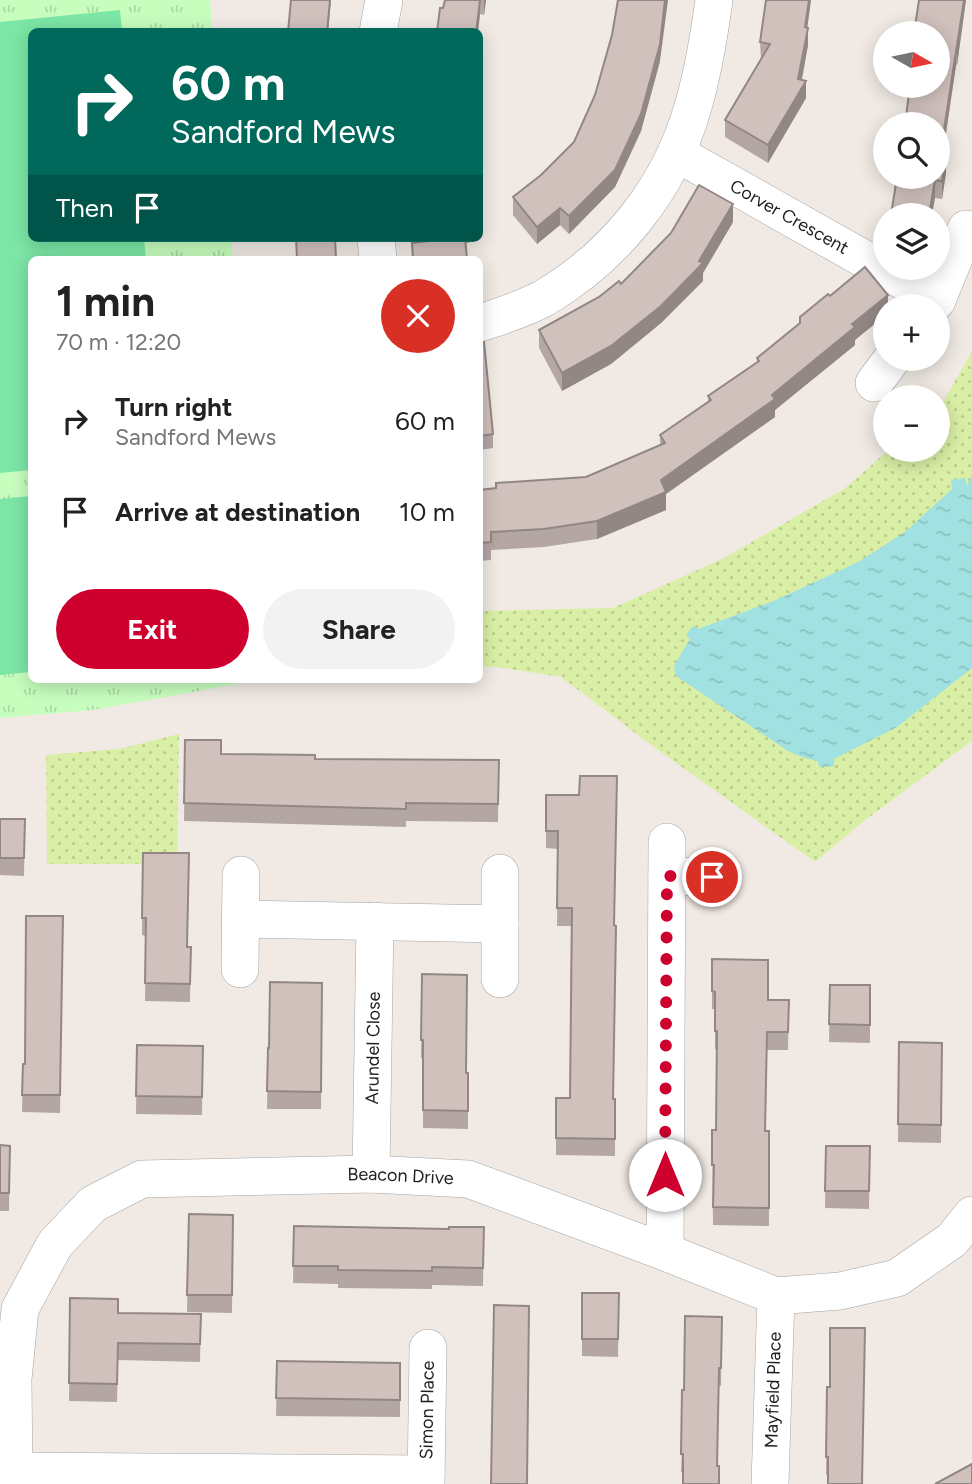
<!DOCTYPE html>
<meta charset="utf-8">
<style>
:root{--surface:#fff;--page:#f2f2f2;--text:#222;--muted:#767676;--accent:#ce002d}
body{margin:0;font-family:Figtree,sans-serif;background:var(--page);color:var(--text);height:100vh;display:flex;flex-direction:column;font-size:26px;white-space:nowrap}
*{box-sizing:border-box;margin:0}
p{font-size:23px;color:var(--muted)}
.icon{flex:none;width:38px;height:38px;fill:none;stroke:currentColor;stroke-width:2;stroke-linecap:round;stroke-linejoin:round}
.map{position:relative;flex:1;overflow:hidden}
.side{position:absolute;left:28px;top:256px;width:455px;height:427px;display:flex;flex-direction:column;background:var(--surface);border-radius:10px;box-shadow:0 4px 18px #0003}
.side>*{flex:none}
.banner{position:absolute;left:28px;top:28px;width:455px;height:214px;border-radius:10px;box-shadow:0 4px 18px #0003;background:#00695c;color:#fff;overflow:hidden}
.needle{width:46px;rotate:99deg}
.fabs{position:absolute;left:873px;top:21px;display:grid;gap:14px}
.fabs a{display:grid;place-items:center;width:77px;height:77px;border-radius:50%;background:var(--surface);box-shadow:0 4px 18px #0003;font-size:35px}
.pin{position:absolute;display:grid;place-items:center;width:60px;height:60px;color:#fff;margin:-30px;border:4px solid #fff;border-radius:50%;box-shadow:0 2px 7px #0007}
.me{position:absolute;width:77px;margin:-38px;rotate:0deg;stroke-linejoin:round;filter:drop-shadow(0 0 5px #0008)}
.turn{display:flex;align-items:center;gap:24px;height:147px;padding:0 28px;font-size:32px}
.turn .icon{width:91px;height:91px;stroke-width:2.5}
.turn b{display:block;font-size:49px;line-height:60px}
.then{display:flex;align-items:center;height:66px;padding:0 28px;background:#0003;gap:14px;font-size:26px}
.round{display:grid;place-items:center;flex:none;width:74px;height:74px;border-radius:37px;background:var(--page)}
.headline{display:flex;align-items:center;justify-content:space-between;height:119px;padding:0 28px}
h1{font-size:42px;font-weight:700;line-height:52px}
.primary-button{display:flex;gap:14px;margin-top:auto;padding:14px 28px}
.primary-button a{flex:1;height:80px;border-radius:42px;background:var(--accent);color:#fff;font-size:28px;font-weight:700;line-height:80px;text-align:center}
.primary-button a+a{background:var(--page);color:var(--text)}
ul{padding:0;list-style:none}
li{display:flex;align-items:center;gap:21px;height:91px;padding:0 28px}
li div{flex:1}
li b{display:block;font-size:26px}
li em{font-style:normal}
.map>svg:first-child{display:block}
</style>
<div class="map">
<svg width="972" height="1484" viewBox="0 0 972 1484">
<defs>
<pattern id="grass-dots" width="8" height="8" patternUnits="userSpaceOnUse" patternTransform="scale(1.75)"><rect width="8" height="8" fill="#daefa6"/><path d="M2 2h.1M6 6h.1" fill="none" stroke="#bbcc8e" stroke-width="1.8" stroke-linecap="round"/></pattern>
<pattern id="park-tufts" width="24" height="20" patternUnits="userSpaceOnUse" patternTransform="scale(1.75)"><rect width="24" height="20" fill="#c7febe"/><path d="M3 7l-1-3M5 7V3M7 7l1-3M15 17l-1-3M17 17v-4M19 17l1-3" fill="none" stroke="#aad9a3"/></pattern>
<pattern id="water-ripples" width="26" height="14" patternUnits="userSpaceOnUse" patternTransform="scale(1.75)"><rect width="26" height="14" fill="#a1e1e2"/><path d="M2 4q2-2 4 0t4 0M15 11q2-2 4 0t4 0" fill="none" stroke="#8ac1c1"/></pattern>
</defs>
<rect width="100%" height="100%" fill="#f1eae4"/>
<g fill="url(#grass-dots)">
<polygon points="972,351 972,741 864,821 815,862 654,747 561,677 497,667 480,666 480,611 613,608 722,559 844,489 889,450 938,450 938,407 942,404"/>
<polygon points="179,734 177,864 47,864 46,755 119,749"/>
</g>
<polygon fill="url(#park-tufts)" points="0,0 210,0 212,31 32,32 32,238 231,238 233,259 32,259 32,679 264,679 93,710 0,718"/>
<g fill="#7ce6a6">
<polygon points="120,10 122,31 32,32 32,238 144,238 146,259 32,259 31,470 0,473 0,22"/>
<polygon points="31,496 31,672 0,675 0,499"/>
</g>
<polygon fill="url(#water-ripples)" points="972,475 972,668 897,727 834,759 834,766 819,767 818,761 805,758 788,751 676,676 674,666 690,639 686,635 693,626 698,629 776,600 860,561 905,532 952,489 951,480 965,478 967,486"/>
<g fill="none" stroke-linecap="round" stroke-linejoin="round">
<defs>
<g id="street">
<polyline points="378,32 384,0"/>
<path id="s1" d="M 676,153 L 937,300"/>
<polyline points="376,238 378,259"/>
<polyline points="932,306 937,300 966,229"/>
<path d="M 480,323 C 501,316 524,309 544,298 C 615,256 669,189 692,110 C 703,74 709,37 714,0"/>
<polyline points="874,383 892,359"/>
<polyline points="500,873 500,979"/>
<polyline points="667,876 712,877"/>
<polyline points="240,919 500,924"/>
<polyline points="240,969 241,875"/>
<path id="s2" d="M 371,1174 L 375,921"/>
<polyline points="665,1252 667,842"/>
<polyline points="14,1471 426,1474"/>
<path id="s3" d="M 14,1484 L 13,1379 L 20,1309 L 55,1244 L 93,1204 L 142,1179 L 371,1174 L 468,1179 L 665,1252 L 776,1296 L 840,1291 L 897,1278 L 952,1240 L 972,1215"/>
<path id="s4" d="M 426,1484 L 428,1348"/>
<path id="s5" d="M 770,1484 L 776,1296"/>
</g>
</defs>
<use href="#street" stroke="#a3a3a3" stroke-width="38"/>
<use href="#street" stroke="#fff" stroke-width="37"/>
</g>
<g fill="#b4a6a3">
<polygon points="445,0 486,0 484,15 480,14 478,32 437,32"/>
<polygon points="766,0 811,0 807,28 808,45 802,80 806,98 768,163 725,137 725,120 761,60 760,42"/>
<polygon points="966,0 957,65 956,65 943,155 946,173 942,199 935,198 910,86"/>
<polygon points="660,61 641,131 615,187 569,234 560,225 537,244 513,215 513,197 541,175"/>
<polygon points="733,222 703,273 703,281 661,323 611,364 562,391 539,348 539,330"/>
<polygon points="428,238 469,238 469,243 465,243 467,259 412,259 412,243 428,241"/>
<polygon points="830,296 888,306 855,340 855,345 775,410 775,417 666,494 666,510 597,539 544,547 491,550 491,560 480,561 480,490 586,477 660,445 660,435 708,401 708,396 757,362 757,358 800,323"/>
<polygon points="480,342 493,434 493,448 480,450"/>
<polygon points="185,740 221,754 315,759 499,760 498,822 406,821 406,827 184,821"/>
<polygon points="546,795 614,925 614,1099 615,1099 615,1156 556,1155 556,1098 570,1098 571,926 557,926 558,849 546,848"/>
<polygon points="0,819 25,819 24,876 0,875"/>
<polygon points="143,853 188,947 191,947 190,1002 145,1001 146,936 142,935"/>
<polygon points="63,916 60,1113 22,1112 23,1064 25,1064"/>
<polygon points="712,959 768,1000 789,1000 788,1050 767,1050 765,1131 769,1131 769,1226 713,1225 712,1130 716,1130 717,1049 715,1049 715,1009 712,1009"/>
<polygon points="422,974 466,1073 468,1073 468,1129 423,1128 423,1058 421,1058"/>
<polygon points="322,983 321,1109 267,1109 268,1048 269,1048"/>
<polygon points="830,985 870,985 870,1043 829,1042"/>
<polygon points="899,1042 942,1043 941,1143 898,1142"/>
<polygon points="137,1045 203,1046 202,1115 136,1114"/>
<polygon points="0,1145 10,1146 9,1211 0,1211"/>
<polygon points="826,1146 870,1146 869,1209 825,1208"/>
<polygon points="189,1214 233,1215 232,1313 187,1312"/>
<polygon points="294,1226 449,1229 484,1227 483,1286 432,1285 432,1289 338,1288 338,1284 293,1283"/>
<polygon points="582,1293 619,1293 618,1357 582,1356"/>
<polygon points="70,1298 118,1313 201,1314 200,1362 118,1360 117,1402 69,1401"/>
<polygon points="722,1317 721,1386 719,1386 683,1472 681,1472 684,1390"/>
<polygon points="277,1361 400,1363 400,1417 276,1416"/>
<polygon points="827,1387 828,1475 826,1475"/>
</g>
<g fill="#928784">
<polygon points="330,0 331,0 328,32 327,32"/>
<polygon points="480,0 480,14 478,32 476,32"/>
<polygon points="484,0 486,0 484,15"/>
<polygon points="665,0 668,0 660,61 641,131 615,187 569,234 569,216"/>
<polygon points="809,0 811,0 805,44 805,27"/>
<polygon points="964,0 966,0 957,65 957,47"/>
<polygon points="808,28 808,45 799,93 806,81 806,98 768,163 768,145 798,79"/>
<polygon points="956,47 956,65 940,172 940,155"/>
<polygon points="946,155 946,173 942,199 942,181"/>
<polygon points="935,180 935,198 932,215 929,215"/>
<polygon points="733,204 733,222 703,273 703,281 661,323 611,364 562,391 562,373 699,261"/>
<polygon points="560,208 560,225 537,244 537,227"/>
<polygon points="888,295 888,306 886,306 886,315 855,340 855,345 775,410 775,417 666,494 666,510 597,539 597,521 661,480 772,395 852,324"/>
</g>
<g fill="#d1c1bd" stroke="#928784" stroke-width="2">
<polygon points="291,0 330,0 327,32 288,32"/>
<polygon points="445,0 480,0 476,32 437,32 440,8 443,8"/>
<polygon points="618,0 665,0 660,44 641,114 615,170 569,216 560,208 537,227 513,197 541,175 574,142 595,95 612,35"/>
<polygon points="766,0 809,0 805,27 808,28 798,79 806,81 768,145 725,120 770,44 760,42"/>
<polygon points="919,0 964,0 940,155 946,155 942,181 935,180 929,215 891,215 897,177 938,177 938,124 905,124 910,86 938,86 938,33 914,33"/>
<polygon points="699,185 733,204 699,261 703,263 661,306 611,346 562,373 539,330 599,297 619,281 621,284 671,233"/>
<polygon points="296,238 335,238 336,259 307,259 306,258 297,259"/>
<polygon points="429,238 465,238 467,259 413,259 412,243 430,241"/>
<polygon points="865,267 888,295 852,324 855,327 772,395 775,399 661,480 666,492 597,521 544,529 491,532 491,542 480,543 480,490 496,488 496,483 586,477 665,443 660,435 711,400 708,396 759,361 757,358 800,323 800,317 828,294 830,296"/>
<polygon points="480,342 484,342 493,434 480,436"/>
<polygon points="185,740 221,740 221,754 315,755 315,759 499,760 498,804 406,803 406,809 184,803"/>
<polygon points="580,776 617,776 614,925 616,926 613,1099 615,1099 615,1139 556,1138 556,1098 570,1098 572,908 557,908 558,831 546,831 546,795 579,795"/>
<polygon points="0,819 25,819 24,858 0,858"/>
<polygon points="143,853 189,853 187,947 191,947 190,984 145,983 146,918 142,918"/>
<polygon points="26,916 63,916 60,1095 22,1095 23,1064 25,1064"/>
<polygon points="712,959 768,960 768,1000 789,1000 788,1032 767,1032 765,1131 769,1131 769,1208 713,1207 714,1165 712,1165 712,1130 716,1130 717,1031 715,1031 715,992 712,991"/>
<polygon points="422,974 467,975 466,1073 468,1073 468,1111 423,1110 423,1040 421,1040"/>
<polygon points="270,982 322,983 321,1092 267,1091 268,1048 269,1048"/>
<polygon points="830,985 870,985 870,1025 829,1024"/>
<polygon points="899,1042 942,1043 941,1125 898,1124"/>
<polygon points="137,1045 203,1046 202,1097 136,1096"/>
<polygon points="0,1145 10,1146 9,1193 0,1193"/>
<polygon points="826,1146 870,1146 869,1191 825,1191"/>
<polygon points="189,1214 233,1215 232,1295 187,1295"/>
<polygon points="294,1226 449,1229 449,1227 484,1227 483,1268 432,1267 432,1271 338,1270 338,1266 293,1266"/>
<polygon points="582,1293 619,1293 618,1339 582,1339"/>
<polygon points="70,1298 118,1299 118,1313 201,1314 200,1344 118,1343 117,1384 69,1383"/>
<polygon points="494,1305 529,1306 527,1484 491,1484"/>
<polygon points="685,1316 722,1317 721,1368 719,1368 717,1466 719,1466 719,1484 683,1484 683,1454 681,1454 682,1390 684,1390"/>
<polygon points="830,1328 865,1328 862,1484 828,1484 828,1457 826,1457 827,1387 830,1387"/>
<polygon points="277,1361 400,1363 400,1400 276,1398"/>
<polygon points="972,1464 972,1484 935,1484"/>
</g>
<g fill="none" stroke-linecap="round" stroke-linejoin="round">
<polyline stroke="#ce002d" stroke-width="12" stroke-dasharray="0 21.6" points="665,1175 667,876 712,877"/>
</g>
<g text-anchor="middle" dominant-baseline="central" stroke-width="6" stroke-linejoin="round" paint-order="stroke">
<g font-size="18" fill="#1f1f1f" stroke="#fff">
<text stroke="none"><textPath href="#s1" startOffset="130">Corver Crescent</textPath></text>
<text stroke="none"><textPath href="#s2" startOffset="126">Arundel Close</textPath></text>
<text stroke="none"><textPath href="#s3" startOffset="618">Beacon Drive</textPath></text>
<text stroke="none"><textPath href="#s5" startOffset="94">Mayfield Place</textPath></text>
<text stroke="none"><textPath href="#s4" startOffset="74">Simon Place</textPath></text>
</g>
</g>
</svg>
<div class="fabs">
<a><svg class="needle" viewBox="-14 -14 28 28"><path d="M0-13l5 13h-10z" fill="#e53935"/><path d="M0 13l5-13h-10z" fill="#767676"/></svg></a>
<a><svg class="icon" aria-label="search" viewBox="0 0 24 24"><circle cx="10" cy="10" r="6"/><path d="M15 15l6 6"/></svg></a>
<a><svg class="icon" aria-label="layers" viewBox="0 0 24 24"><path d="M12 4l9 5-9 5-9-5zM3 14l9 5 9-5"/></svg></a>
<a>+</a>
<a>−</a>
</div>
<div class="pin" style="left:712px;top:877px;background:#d93025"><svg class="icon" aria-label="arrive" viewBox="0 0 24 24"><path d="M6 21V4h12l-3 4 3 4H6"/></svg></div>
<svg class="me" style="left:665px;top:1175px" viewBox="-20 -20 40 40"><circle r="19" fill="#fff"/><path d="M0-13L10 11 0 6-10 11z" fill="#ce002d"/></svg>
<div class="banner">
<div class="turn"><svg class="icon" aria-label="right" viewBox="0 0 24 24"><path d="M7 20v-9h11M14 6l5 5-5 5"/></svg><div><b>60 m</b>Sandford Mews</div></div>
<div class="then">Then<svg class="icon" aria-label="arrive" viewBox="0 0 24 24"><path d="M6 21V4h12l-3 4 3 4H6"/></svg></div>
</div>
<section class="side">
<div class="headline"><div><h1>1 min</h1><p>70 m · 12:20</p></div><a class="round" style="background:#d93025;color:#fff"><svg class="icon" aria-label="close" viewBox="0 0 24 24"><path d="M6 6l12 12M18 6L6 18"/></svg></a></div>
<ul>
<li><svg class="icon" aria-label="right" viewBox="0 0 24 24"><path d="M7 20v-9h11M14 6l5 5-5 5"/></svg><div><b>Turn right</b><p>Sandford Mews</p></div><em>60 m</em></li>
<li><svg class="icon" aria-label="arrive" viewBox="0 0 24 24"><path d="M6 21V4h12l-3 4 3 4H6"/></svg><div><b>Arrive at destination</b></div><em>10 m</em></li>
</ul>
<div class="primary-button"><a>Exit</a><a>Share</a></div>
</section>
</div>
